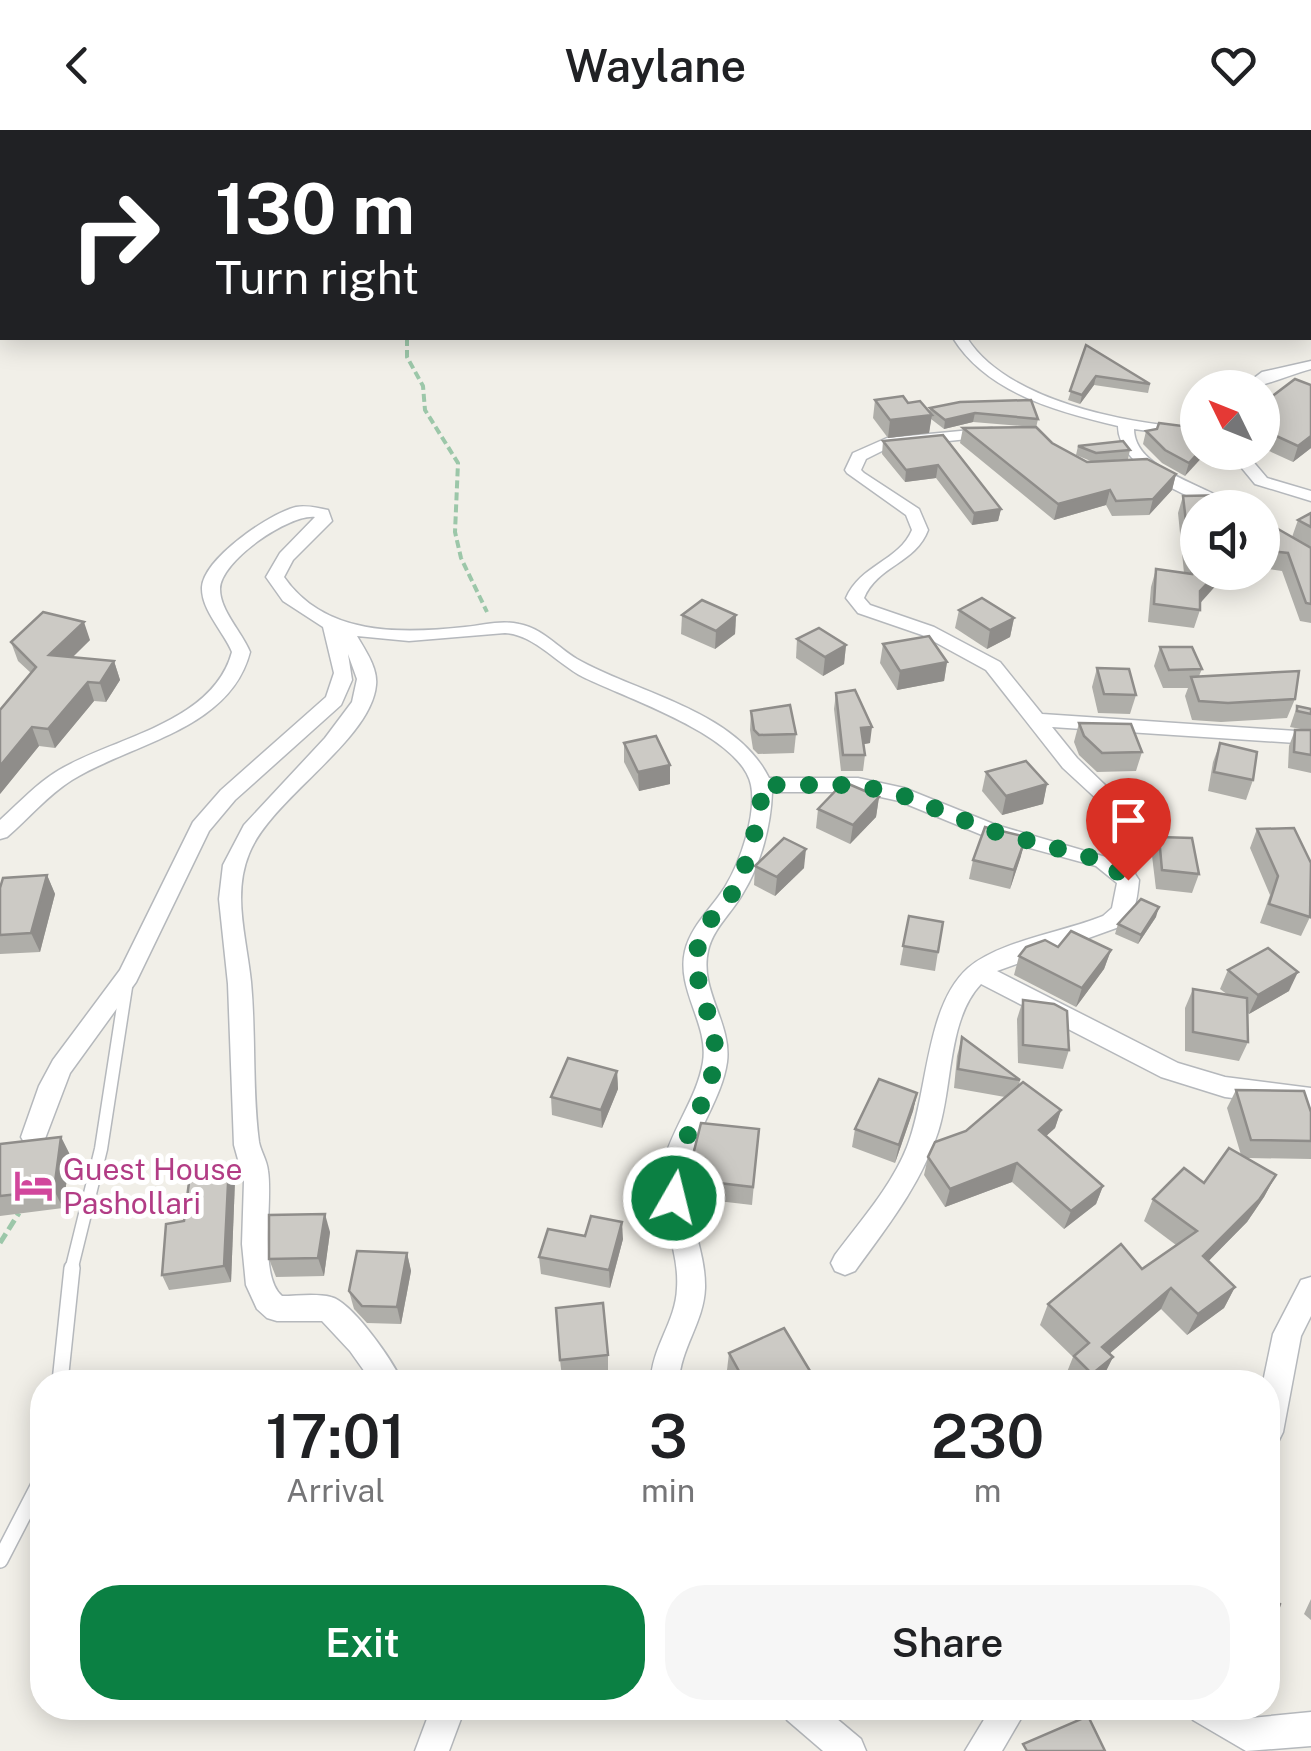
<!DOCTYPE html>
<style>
:root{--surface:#fff;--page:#f6f6f6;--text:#202124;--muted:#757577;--accent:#0b8043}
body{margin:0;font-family:"Public Sans",sans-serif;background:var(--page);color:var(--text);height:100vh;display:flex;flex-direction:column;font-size:38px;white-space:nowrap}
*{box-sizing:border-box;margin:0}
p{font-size:32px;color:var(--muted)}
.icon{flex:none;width:55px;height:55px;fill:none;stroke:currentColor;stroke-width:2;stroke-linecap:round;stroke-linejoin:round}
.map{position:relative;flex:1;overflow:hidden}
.details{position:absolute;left:30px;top:1240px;width:1250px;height:350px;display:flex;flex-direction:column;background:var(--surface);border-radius:40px;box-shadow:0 5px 25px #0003}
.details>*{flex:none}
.hud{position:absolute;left:0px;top:0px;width:1312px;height:210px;box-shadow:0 5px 25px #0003;background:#202124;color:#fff;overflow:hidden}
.needle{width:65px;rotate:313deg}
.controls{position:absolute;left:1180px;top:240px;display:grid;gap:20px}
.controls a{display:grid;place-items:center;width:100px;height:100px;border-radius:50%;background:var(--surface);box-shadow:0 5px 25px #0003;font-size:50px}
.pin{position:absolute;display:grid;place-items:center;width:85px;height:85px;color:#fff;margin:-102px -42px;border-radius:50% 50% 50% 0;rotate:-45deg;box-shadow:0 0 10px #0007}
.pin .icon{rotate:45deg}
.me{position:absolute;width:110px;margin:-55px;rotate:8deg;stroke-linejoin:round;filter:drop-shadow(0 0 8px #0008)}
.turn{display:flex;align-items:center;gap:35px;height:210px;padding:0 50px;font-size:45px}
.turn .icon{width:130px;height:130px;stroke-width:2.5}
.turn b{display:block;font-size:70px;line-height:85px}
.eta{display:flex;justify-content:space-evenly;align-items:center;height:170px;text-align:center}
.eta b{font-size:60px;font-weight:600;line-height:70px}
.action{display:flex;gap:20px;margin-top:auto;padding:20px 50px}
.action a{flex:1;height:115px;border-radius:40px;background:var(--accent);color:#fff;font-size:40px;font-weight:600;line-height:115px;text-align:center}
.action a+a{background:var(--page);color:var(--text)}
header{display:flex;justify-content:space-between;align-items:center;height:130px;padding:0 50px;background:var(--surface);font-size:45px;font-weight:600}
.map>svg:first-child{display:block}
</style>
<header><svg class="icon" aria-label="back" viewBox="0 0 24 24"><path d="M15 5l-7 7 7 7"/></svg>Waylane<svg class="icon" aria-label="heart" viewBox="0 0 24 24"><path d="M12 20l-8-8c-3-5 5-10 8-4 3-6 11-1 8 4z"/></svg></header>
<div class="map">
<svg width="1311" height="1621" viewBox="0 0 1311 1621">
<rect width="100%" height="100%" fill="#f1efe8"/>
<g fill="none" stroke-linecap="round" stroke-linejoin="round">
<defs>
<polyline id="lane-far1" points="71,1141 101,1019 126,857"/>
<g id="lane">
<polyline points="60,1252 72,1138"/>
<polyline points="0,1430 42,1349"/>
</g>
<g id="street">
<path d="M 953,208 L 967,208 C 1007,271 1127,294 1198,298 L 1198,308 L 1134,299 C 1134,341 1210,355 1237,378 C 1199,378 1118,339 1118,296 C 1058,282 987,263 953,208 Z"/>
<path d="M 1311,231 L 1311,239 C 1288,245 1262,258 1241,258 L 1262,242 Z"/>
<path d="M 992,298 L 1000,303 L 997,306 L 890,317 L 866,329 L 861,340 L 864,343 L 919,379 L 928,400 C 916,433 877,436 864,468 L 870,475 L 934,497 L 1000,532 L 1042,584 L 1311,602 L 1311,614 L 1052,597 L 1077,628 L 1134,683 L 1140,714 L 1135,744 L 1139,750 C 1137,769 1136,785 1119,797 L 997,841 L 1178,933 L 1225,947 L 1311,958 L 1311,978 L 1225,967 L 1161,947 L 981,854 C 947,890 953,957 938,1002 C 921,1054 887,1097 855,1141 L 845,1145 L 835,1141 L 831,1133 L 835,1125 C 861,1090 891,1057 907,1017 C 928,965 925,876 968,838 C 999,811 1064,802 1103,786 L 1112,778 L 1117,753 L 1096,736 L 982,705 L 899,671 L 858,662 L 772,662 C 771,695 761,734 743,763 C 732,783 713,798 708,821 C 699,860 732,893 727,932 C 722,967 698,997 690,1031 C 679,1075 706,1114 705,1158 C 704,1192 680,1219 679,1252 L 651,1252 C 651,1218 676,1192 677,1158 C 680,1115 653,1075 664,1031 C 673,997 697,968 703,932 C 709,894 676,860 685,821 C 691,796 711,779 725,757 C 740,733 757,684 751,655 C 741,605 625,568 583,547 C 558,534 533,504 505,503 L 409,511 L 357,506 C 365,520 378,538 376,555 C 371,611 270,669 249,724 C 232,765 247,810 251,852 C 256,905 252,959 259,1012 C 261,1022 267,1030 268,1041 C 273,1072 258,1146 282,1166 C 297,1166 316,1163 331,1167 C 352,1172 394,1232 402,1252 L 372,1252 L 350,1221 L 322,1191 L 277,1191 L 267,1188 L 257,1179 L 246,1155 L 242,1114 L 244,1051 L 234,1015 L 228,854 L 219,769 L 223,735 L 244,695 L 325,608 L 352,572 L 357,549 L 348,524 L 352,550 L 341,575 L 235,670 L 209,701 L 136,852 L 70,943 L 43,1014 L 34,1017 L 25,1014 L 21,1007 L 39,956 L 53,930 L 120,840 L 193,692 L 221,660 L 326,567 L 334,543 L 323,497 L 283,471 L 266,447 L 280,423 L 315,387 C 289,384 220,431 220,459 C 220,481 242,502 250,522 C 230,600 132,613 72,650 C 48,665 29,688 7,707 L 0,709 L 0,690 C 19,673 37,653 59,640 C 115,607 213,593 232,522 C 224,502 201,480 202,457 C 204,428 270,383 296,377 C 307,375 317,378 328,380 L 332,391 L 293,430 L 284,447 C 325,506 400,504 465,497 C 483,495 501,490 519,494 C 542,498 557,517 577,529 C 639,564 735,580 769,648 L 858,648 L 904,658 L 996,695 L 1116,730 L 1118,714 L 1114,685 L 1063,638 L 986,540 L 922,505 L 858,483 L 846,468 C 860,435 899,431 912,400 L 906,385 L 847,343 L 845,340 L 853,323 L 887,308 Z"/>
<polygon points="1238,328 1250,328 1267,348 1311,361 1311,371 1255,354 1236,331"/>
<polygon points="1262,393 1311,423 1311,436 1262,406"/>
<polygon points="1311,1147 1311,1186 1301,1206 1283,1302 1278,1312 1268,1316 1268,1252 1263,1252 1273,1204 1301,1150"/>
<polygon points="431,1578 465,1578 449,1621 415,1621"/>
<polygon points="782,1578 824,1578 861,1609 866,1621 823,1621 787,1590"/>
<polygon points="991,1578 1027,1578 1002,1621 965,1621"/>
<polygon points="1188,1578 1235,1578 1251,1588 1311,1582 1311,1616 1246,1621 1193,1590"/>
</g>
</defs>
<use href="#lane-far1" stroke="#b5b8bc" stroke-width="15"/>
<use href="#lane" stroke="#b5b8bc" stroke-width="18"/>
<use href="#street" stroke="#b5b8bc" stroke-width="3"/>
<polyline stroke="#9cc7a9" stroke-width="4" stroke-dasharray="8 4" stroke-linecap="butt" points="407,208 407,227 423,256 425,280 458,333 455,402 461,428 487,482"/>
<polyline stroke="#9cc7a9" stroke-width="5" stroke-dasharray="11 5" stroke-linecap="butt" points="0,1113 19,1083"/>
<use href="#lane-far1" stroke="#fff" stroke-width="12"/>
<use href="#lane" stroke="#fff" stroke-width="15"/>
<use href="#street" fill="#fff" fill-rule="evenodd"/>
</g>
<g fill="#afaea9">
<polygon points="1086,215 1150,254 1148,263 1094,255 1080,274 1068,270"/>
<polygon points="1311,255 1311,318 1293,332 1267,320 1265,324 1261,322 1262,274"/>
<polygon points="875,270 908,273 929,282 930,278 1038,289 1036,298 1052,313 1087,332 1093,332 1076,325 1078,316 1130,320 1128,329 1101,331 1176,344 1172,360 1149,385 1112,386 1106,375 1054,390 960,313 963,298 1034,297 973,292 944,299 931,289 929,303 888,308 873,288"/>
<polygon points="1146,301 1198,322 1185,346 1162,333 1143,314"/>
<polygon points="943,305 1001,379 998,391 972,395 936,348 905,352 882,324 883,311"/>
<polygon points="1183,366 1200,473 1200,480 1194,498 1148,492 1151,457 1156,439 1184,443 1178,383"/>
<polygon points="1311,383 1311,493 1300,491 1282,441 1262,438 1262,406 1292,407 1298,390"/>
<polygon points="959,480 1014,488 1010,507 987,519 955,498"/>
<polygon points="682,485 736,485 735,504 715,519 681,504"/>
<polygon points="797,509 846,515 844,534 823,546 796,528"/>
<polygon points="90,510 73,527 114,531 120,550 106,572 94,571 55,618 39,616 0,664 31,543 18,531 11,512"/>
<polygon points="883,514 947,532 944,551 897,560 880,533"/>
<polygon points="1160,517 1202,539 1199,546 1295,569 1287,588 1221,592 1192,590 1185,566 1188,558 1163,558 1154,536"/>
<polygon points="1097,538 1136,565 1130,584 1098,583 1092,557"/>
<polygon points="836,563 870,613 864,614 865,625 863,641 841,641 834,579"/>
<polygon points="1297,576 1311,579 1311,643 1288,638 1289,616 1295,600 1306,600 1290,597"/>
<polygon points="751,581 796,604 794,623 758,624 753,619 750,600"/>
<polygon points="1079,593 1142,622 1136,641 1097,642 1079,625 1074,612"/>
<polygon points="624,613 670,654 639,661 624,632"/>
<polygon points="1220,613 1253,650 1246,670 1208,661 1213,632"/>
<polygon points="986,642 1047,654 1043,674 1002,685 982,661"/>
<polygon points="879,667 876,687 850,714 816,698 818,679"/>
<polygon points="1257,699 1310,787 1301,806 1260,793 1270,765 1250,718"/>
<polygon points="1159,707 1199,744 1192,763 1156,759 1152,726"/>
<polygon points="1021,726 1010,759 969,749 973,730"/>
<polygon points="755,736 804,738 775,766 754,755"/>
<polygon points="47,745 55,764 40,822 0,824 0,758"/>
<polygon points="909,786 938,822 935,841 900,835"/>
<polygon points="1156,787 1138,814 1115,804 1118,794"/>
<polygon points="1058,817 1111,820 1104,839 1076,877 1014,845 1019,826"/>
<polygon points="1228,840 1289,861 1249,884 1247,882 1248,912 1239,931 1185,921 1185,878 1193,859 1228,865 1220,859"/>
<polygon points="1023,870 1069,920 1063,939 1018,933 1017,889"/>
<polygon points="962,907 1020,950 1019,955 1061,980 1055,998 1046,1006 1103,1056 1096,1074 1064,1099 1012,1052 945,1077 924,1045 928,1027 966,1001 1005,967 954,958 957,926"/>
<polygon points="617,941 618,959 602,998 552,985 551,967"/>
<polygon points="1236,960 1311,982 1311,1029 1248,1028 1276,1045 1264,1067 1247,1092 1208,1131 1235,1157 1224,1178 1187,1205 1161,1179 1109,1224 1113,1227 1103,1247 1097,1252 1071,1252 1065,1247 1073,1227 1040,1195 1048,1174 1142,1139 1176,1115 1144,1091 1153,1069 1204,1053 1241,1025 1227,978"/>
<polygon points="917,963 913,981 895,1033 852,1017 855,999"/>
<polygon points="759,999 752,1075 692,1068 692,1029"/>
<polygon points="61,1007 70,1025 63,1078 0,1086 0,1014"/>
<polygon points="235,1050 231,1152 169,1160 162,1145 184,1091"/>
<polygon points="330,1102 324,1146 276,1147 269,1129"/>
<polygon points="585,1106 623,1109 610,1158 541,1144 539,1127"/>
<polygon points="407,1123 411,1141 401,1194 367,1193 354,1179 349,1161"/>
<polygon points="729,1223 808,1252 735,1252 727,1240"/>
<polygon points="608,1225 608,1242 562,1247 560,1230"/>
<polygon points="1311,1469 1311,1490 1304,1484"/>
</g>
<g fill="#8f8d8a">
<polygon points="1096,246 1094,255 1080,274 1082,265"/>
<polygon points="975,283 973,292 944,299 945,290"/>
<polygon points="932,285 929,303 888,308 890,290"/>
<polygon points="1311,306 1311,318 1293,332 1298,316"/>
<polygon points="1199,322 1207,322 1185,346 1189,333"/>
<polygon points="938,335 936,348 905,352 906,340"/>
<polygon points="1176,344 1172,360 1149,385 1153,369"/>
<polygon points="1110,360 1106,375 1054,390 1058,374"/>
<polygon points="1001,379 998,391 972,395 974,383"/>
<polygon points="1218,442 1228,442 1195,479 1200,461"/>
<polygon points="736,485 735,504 715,519 716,501"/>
<polygon points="1014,488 1010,507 987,519 990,500"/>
<polygon points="84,492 90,510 55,544 49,525"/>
<polygon points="846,515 844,534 823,546 825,527"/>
<polygon points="114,531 120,550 106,572 100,553"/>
<polygon points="947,532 944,551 897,560 900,541"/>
<polygon points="88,552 94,571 55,618 48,599"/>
<polygon points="32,597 39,616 0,664 0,636"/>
<polygon points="872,597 870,613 859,615 861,598"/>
<polygon points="670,635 670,654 639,661 638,642"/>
<polygon points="1047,654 1043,674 1002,685 1006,666"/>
<polygon points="879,667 876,687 850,714 853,695"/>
<polygon points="1026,707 1021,726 1010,759 1014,740"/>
<polygon points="806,719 804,738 775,766 777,747"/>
<polygon points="47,745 55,764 40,822 31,803"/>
<polygon points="1159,777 1156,787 1138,814 1141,805"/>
<polygon points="1111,820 1104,839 1076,877 1082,858"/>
<polygon points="1298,842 1289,861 1249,884 1258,865"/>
<polygon points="617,941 618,959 602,998 601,980"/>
<polygon points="917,963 913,981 895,1033 899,1015"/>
<polygon points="1061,980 1055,998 1033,1018 1039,1000"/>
<polygon points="61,1007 70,1025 63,1078 54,1060"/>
<polygon points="229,1033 235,1050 231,1152 224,1136"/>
<polygon points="1017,1033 1012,1052 945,1077 950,1059"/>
<polygon points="1276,1045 1264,1067 1247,1092 1192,1148 1203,1126"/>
<polygon points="1103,1056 1096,1074 1064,1099 1071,1081"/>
<polygon points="325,1084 330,1102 324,1146 318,1128"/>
<polygon points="622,1092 623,1109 610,1158 609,1140"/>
<polygon points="407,1123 411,1141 401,1194 397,1177"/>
<polygon points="1235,1157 1224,1178 1187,1205 1198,1184"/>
<polygon points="1171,1158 1161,1179 1093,1238 1102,1217"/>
<polygon points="1113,1227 1103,1247 1097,1252 1088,1252 1092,1244"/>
<polygon points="810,1241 808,1252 784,1252"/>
</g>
<g fill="#cccac5" stroke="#8f8d8a" stroke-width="2.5">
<polygon points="1086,215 1150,254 1096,246 1082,265 1070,261"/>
<polygon points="1295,249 1311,255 1311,306 1298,316 1272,304 1270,308 1262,304 1262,274"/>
<polygon points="903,266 908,273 920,271 932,285 890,290 875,270"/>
<polygon points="1031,270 1038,289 975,283 945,290 930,278 960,272"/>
<polygon points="1159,293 1198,298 1199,322 1189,333 1165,320 1146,301 1157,299"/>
<polygon points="1036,297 1052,313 1087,332 1147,329 1176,344 1153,369 1116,371 1110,360 1058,374 963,298"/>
<polygon points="943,305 1001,379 974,383 938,335 906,340 883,311"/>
<polygon points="1123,311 1130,320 1096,323 1078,316"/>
<polygon points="1230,365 1238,378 1198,378 1198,442 1218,442 1200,461 1200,480 1154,474 1156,439 1192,444 1183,366"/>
<polygon points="1311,383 1311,397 1298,390"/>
<polygon points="1278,399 1311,418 1311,474 1306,473 1288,423 1262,420 1262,406"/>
<polygon points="982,468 1014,488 990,500 959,480"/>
<polygon points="702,470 736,485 716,501 682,485"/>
<polygon points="43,482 84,492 49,525 114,531 100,553 88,552 48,599 32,597 0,636 0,580 36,537 11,512"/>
<polygon points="819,498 846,515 825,527 797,509"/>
<polygon points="929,506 947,532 900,541 883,514"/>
<polygon points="1160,517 1192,517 1202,539 1169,540"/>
<polygon points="1097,538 1129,539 1136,565 1104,564"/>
<polygon points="1299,541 1295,569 1228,573 1199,571 1191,547"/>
<polygon points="855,560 872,597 861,598 865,625 843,625 836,563"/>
<polygon points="790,575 796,604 759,605 754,600 751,581"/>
<polygon points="1297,576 1311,579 1311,584 1297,581"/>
<polygon points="1079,593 1131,594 1142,622 1102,623 1084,606"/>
<polygon points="1295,600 1311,600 1311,625 1294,622"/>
<polygon points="656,606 670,635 638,642 624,613"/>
<polygon points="1220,613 1257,622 1253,650 1214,642"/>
<polygon points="1026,631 1047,654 1006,666 986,642"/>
<polygon points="844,652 879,667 853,695 818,679"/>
<polygon points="985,697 1026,707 1014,740 973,730"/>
<polygon points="1294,698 1311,733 1310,787 1269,774 1278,746 1257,699"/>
<polygon points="1159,707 1192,708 1199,744 1162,740"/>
<polygon points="784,708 806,719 777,747 755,736"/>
<polygon points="47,745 31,803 0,805 0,758 3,748"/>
<polygon points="1141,769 1159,777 1141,805 1118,794"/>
<polygon points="909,786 943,792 938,822 903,816"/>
<polygon points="1071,801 1111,820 1082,858 1019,826 1026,817 1045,810 1058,817"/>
<polygon points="1268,818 1298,842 1258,865 1228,840"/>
<polygon points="1193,859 1247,868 1248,912 1193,902"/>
<polygon points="1023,870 1054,874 1067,881 1069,920 1023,915"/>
<polygon points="962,907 1020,950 958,939"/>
<polygon points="568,928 617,941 601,980 551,967"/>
<polygon points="879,949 917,963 899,1015 855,999"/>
<polygon points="1023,952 1061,980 1039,1000 1103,1056 1071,1081 1017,1033 950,1059 928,1027 935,1012 966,1001"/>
<polygon points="1236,960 1304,961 1311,982 1311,1011 1251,1010"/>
<polygon points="701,993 759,999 753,1057 693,1050 692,1029"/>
<polygon points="61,1007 54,1060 0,1066 0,1014"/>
<polygon points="1229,1018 1276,1045 1259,1070 1203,1126 1235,1157 1198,1184 1171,1158 1102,1217 1113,1227 1092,1244 1074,1226 1089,1213 1048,1174 1121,1114 1142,1139 1197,1101 1153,1069 1184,1038 1204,1053"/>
<polygon points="229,1033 224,1136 162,1145 166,1094 184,1091 191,1037"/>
<polygon points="325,1084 318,1128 269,1129 269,1085"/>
<polygon points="591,1086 622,1092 609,1140 539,1127 548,1099 585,1106"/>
<polygon points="357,1121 407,1123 397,1177 362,1176 349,1161"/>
<polygon points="603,1173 608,1225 560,1230 556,1178"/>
<polygon points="784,1198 810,1241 784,1252 745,1252 729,1223"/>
<polygon points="1268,1467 1280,1474 1268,1506"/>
<polygon points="1088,1586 1105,1621 1027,1621 1023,1614"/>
</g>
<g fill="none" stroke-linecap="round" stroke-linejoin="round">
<path stroke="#0b8043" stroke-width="18" stroke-dasharray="0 32.4" d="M 674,1068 C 674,1009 711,974 715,928 C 718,887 686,852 700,809 C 707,788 725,777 735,759 C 745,743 765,673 761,655 L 858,655 L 904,666 L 989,700 L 1104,731 L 1128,750"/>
</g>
<defs>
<symbol id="hotel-bare" viewBox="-9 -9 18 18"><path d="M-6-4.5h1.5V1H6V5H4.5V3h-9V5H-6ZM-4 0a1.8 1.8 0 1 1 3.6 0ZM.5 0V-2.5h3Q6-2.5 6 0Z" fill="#d1479c" stroke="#fff" stroke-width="2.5" paint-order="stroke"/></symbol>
</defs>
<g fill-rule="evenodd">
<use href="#hotel-bare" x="6" y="1028" width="55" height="55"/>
</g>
<g text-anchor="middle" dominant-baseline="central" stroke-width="10" stroke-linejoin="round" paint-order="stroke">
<g font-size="30" fill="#b23c85" stroke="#fff" text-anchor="start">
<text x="63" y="1039">Guest House<tspan x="63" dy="34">Pashollari</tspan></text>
</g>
</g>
</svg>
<div class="controls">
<a><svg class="needle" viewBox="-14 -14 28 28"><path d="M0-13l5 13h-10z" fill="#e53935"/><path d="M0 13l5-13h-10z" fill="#757577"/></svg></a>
<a><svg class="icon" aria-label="sound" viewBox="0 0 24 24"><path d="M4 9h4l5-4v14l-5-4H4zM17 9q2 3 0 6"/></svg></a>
</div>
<div class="pin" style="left:1128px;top:750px;background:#d93025"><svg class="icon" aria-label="arrive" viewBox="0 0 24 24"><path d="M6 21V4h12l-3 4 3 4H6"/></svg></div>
<svg class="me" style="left:674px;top:1068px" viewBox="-20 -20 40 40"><circle r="17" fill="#0b8043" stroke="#fff" stroke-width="3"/><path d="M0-11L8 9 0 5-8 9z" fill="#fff"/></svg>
<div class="hud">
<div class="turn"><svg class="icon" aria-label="right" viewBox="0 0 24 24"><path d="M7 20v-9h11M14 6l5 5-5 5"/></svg><div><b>130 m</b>Turn right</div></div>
</div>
<section class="details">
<div class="eta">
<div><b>17:01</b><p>Arrival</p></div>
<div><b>3</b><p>min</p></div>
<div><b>230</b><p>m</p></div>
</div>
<div class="action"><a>Exit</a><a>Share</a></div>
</section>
</div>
